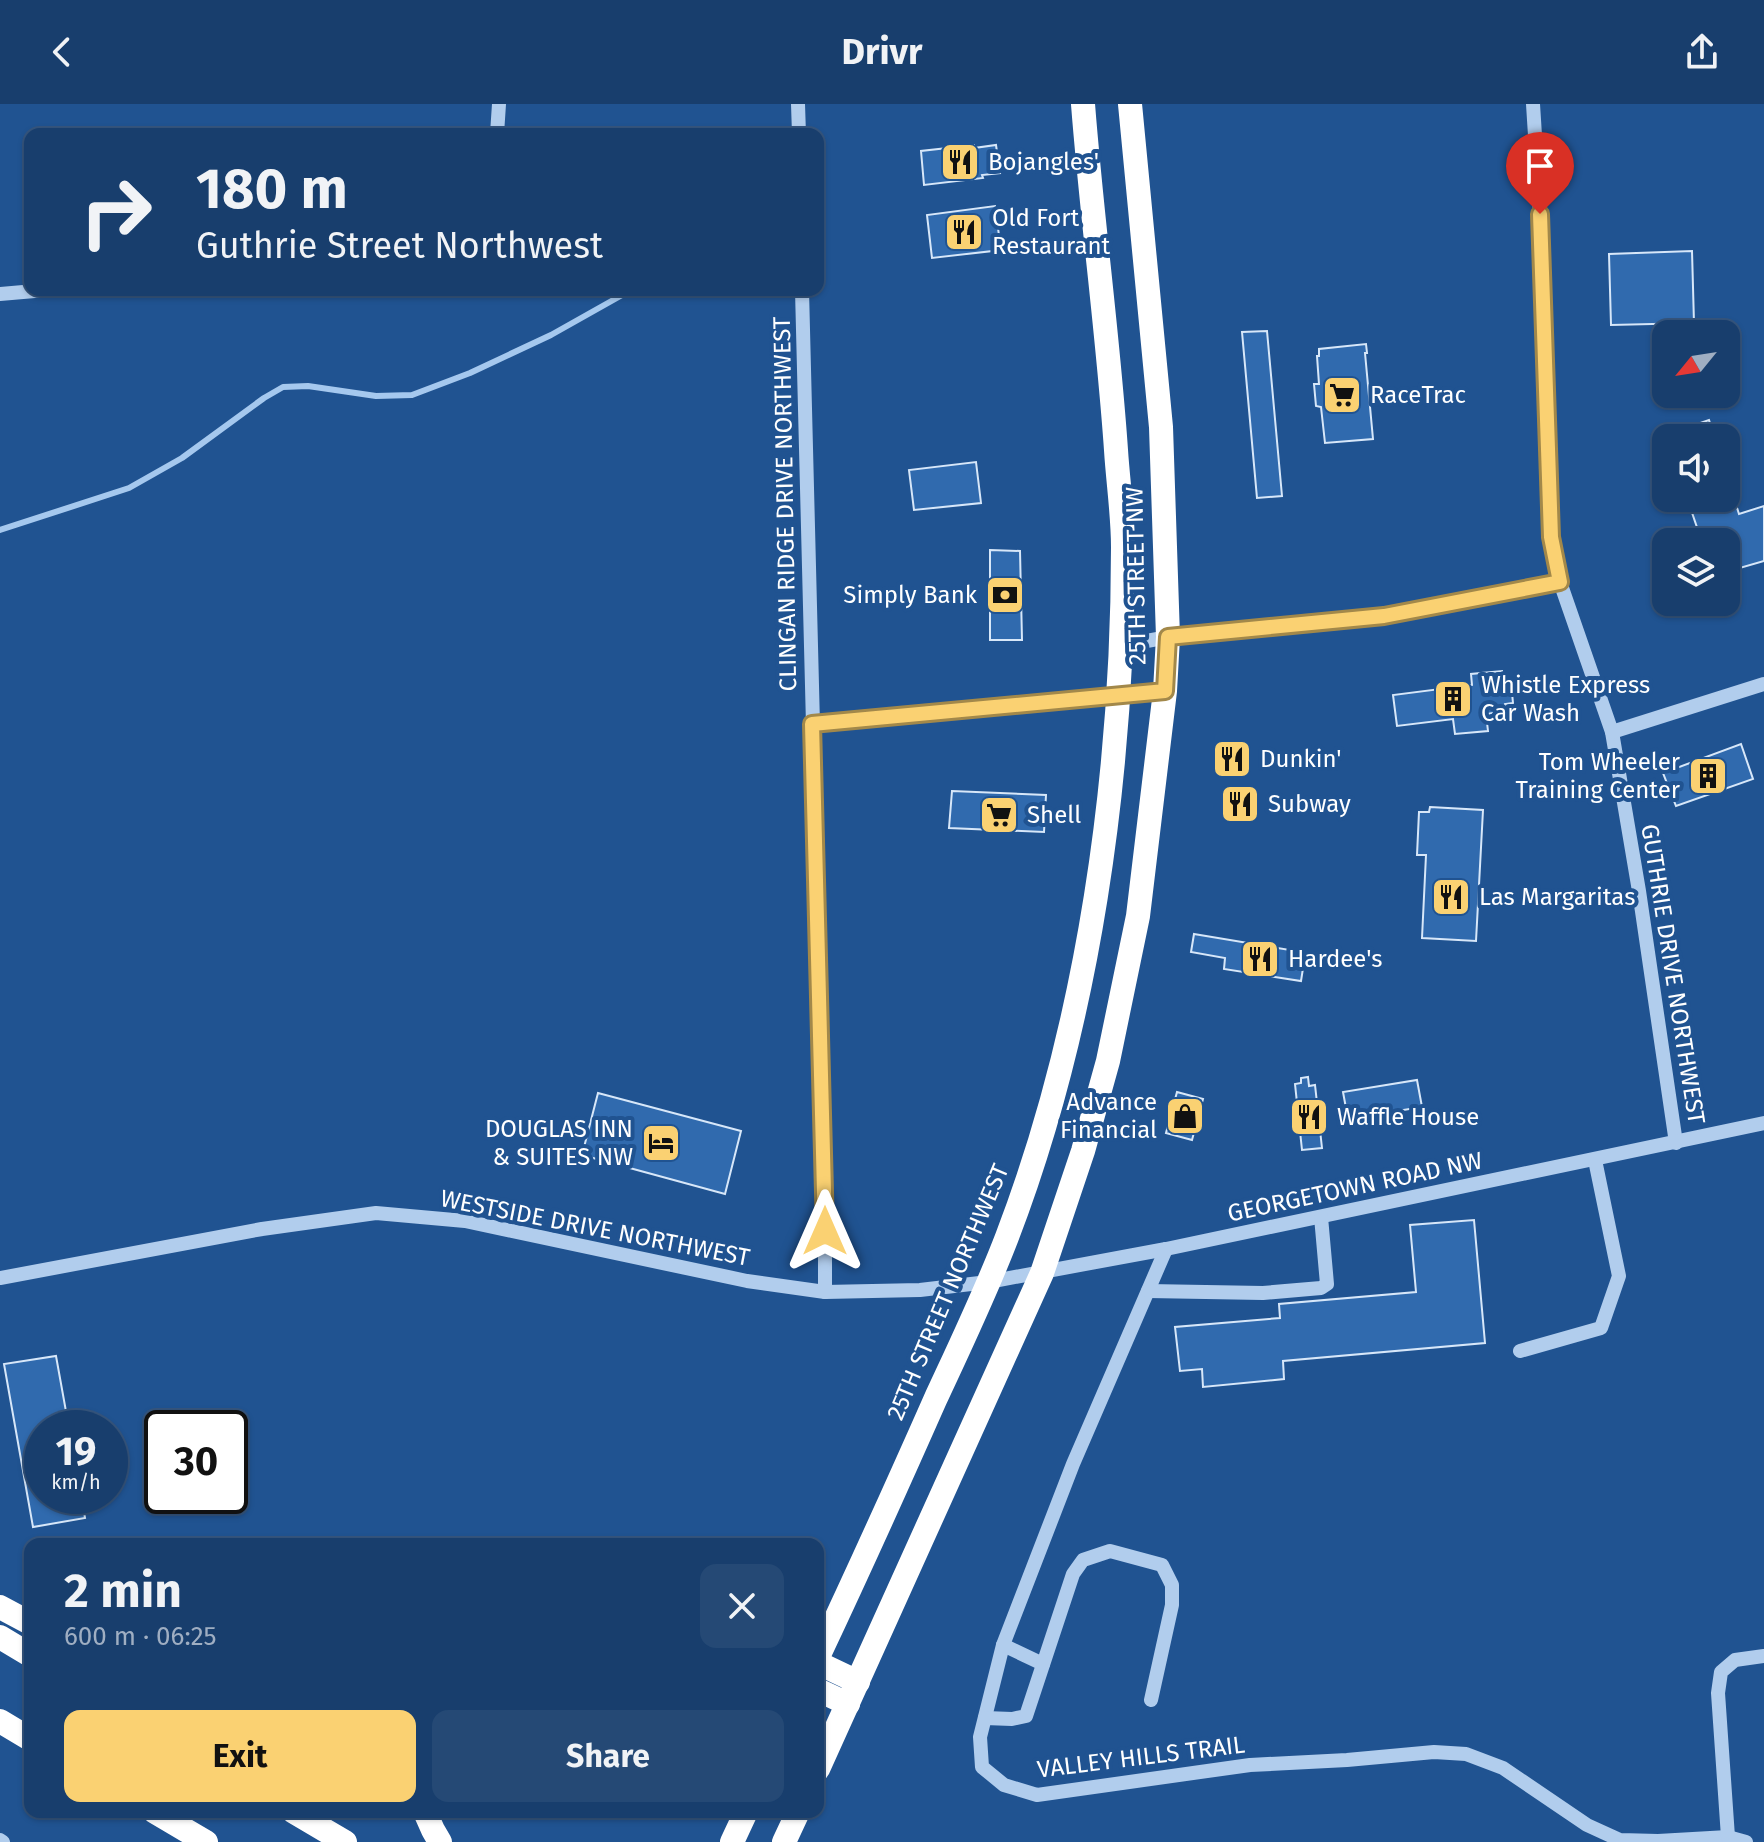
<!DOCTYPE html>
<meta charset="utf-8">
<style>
:root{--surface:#183e6d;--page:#254975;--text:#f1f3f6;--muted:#9faec2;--line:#365780;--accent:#fad172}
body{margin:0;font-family:"Fira Sans",sans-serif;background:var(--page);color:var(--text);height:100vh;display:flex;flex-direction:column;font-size:30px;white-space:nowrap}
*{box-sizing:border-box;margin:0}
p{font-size:26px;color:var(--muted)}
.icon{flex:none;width:44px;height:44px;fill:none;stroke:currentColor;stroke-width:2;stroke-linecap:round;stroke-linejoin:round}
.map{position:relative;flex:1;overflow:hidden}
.panel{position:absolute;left:24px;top:1434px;width:800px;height:280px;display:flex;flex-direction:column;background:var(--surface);border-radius:16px;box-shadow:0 2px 6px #0004,0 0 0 2px var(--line)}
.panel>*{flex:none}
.guide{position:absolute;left:24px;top:24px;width:800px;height:168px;border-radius:16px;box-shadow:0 2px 6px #0004,0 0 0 2px var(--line);background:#183e6d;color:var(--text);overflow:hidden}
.needle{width:52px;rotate:240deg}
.buttons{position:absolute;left:1652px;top:216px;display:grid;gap:16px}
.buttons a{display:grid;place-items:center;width:88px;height:88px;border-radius:16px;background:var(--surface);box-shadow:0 2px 6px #0004,0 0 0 2px var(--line);font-size:40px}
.speed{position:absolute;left:24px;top:1306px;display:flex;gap:16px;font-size:40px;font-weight:700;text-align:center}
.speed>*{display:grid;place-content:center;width:104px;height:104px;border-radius:50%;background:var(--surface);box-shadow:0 2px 6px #0004,0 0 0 2px var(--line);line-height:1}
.speed small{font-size:20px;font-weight:400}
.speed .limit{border:4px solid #111;border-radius:12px;background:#fff;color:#111}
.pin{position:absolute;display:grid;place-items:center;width:68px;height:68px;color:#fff;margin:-82px -34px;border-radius:50% 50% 50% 0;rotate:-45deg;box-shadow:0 0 8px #0007}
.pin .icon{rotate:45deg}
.me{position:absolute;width:88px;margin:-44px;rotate:0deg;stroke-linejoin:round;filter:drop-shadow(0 0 6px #0008)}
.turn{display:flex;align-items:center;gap:28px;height:168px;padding:0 40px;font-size:36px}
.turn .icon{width:104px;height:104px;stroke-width:2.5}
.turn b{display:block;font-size:56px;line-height:68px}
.round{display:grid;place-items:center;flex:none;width:84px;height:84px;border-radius:16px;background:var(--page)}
.overview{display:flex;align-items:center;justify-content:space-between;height:136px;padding:0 40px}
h1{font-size:48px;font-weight:700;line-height:60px}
.button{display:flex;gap:16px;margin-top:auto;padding:16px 40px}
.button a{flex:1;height:92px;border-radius:16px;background:var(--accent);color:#111;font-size:32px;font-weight:700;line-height:92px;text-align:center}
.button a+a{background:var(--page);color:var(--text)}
header{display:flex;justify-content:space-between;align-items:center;height:104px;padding:0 40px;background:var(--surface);font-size:36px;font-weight:700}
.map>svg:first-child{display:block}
</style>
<header><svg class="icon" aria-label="back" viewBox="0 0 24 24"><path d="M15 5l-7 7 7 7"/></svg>Drivr<svg class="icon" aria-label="share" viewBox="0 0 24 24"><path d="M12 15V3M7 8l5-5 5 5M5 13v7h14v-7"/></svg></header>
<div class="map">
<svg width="1764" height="1738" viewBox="0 0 1764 1738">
<rect width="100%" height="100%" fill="#205391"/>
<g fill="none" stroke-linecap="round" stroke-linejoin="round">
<polyline stroke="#a5c8ee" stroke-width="6" points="0,426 129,384 182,354 264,294 283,283 308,282 376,292 412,291 470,269 551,231 631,186"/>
</g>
<g fill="#306aae" stroke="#d7e7f9" stroke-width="2">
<polygon points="974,41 974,44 996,41 1000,69 982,71 983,74 924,81 921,47"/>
<polygon points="995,102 1001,146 932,154 927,111"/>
<polygon points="1692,147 1694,219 1611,221 1609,150"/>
<polygon points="1267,227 1282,392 1257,394 1242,228"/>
<polygon points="1366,240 1367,249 1365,249 1373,335 1325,339 1321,303 1316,302 1314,280 1319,280 1317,252 1319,252 1319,245"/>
<polygon points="1709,316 1715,334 1666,335 1665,331"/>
<polygon points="976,358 981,399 914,406 909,366"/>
<polygon points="1726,369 1739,410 1764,402 1764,457 1726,468 1726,438 1702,438 1687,394 1726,394"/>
<polygon points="990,446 1020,447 1022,536 990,536"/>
<polygon points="1502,567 1503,580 1511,579 1513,599 1505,600 1506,607 1486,610 1488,627 1455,630 1453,615 1397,622 1393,591 1472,581 1471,570"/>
<polygon points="1741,640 1753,675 1676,702 1663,669"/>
<polygon points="952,687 1046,691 1044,728 949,724"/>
<polygon points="1430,703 1483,706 1476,837 1422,834 1426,751 1417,751 1419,708 1429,708"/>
<polygon points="1194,830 1296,847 1295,856 1304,858 1301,877 1224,865 1225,854 1191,848"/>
<polygon points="1308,973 1309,982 1315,981 1322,1044 1302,1046 1295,980 1301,979 1301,974"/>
<polygon points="1417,976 1422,1003 1348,1015 1343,988"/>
<polygon points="1177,988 1203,995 1192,1036 1166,1029"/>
<polygon points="598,989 741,1027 725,1090 582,1051"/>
<polygon points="1474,1116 1485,1239 1283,1257 1284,1275 1203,1283 1202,1265 1180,1267 1175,1223 1280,1214 1279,1200 1416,1188 1410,1121"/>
<polygon points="56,1252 69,1324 42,1324 42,1392 81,1392 85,1414 33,1423 4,1260"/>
</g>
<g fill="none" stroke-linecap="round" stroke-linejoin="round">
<g stroke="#b1cded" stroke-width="14">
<polyline points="798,0 799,30"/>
<polyline points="1533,0 1540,110 1551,433 1560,478 1612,628 1639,787 1676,1039"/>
<polyline points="497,30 499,0"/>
<polyline points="802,186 825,1096 825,1188"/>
<polyline points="0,190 46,186"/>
<polyline points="1120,542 1168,533 1384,512 1560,478"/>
<polyline points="812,620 1165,587"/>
<polyline points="1612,628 1764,580"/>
<polyline points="1166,1145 1073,1360 1003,1541 980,1633 982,1663 1004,1681 1037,1691 1250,1661 1347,1656 1434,1648 1466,1650 1503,1664 1587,1721 1620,1736 1658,1737 1728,1733 1746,1738"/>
<polyline points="0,1174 262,1125 376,1109 465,1117 747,1177 825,1188 920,1186 988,1178 1166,1145 1764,1019"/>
<polyline points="1148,1187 1263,1189 1321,1184 1327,1180 1321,1113"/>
<polyline points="1520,1247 1601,1224 1619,1172 1595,1056"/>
<polyline points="1003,1541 1043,1560"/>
<polyline points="985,1614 1012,1615 1026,1612 1073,1470 1083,1456 1110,1447 1162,1461 1172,1481 1172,1501 1151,1596"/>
<polyline points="1728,1733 1718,1589 1721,1568 1735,1556 1764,1552"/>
<polyline points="0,1736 3,1738"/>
</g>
<g stroke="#fff" stroke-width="24">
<polyline points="0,1503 30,1519"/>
<polyline points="0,1533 30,1551"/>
<path d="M 818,1553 C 858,1468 897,1382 935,1296 C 960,1242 986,1188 1007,1133 C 1089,919 1123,671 1123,443 C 1123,411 1118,378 1116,346 C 1108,230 1092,116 1083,0"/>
<polyline points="818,1559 858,1578"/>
<polyline points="818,1586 848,1600"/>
<polyline points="0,1617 30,1635"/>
<polyline points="818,1665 1042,1169 1083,1047 1108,957 1138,812 1165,587 1168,533 1161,323 1130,0"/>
<polyline points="155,1708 206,1738"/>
<polyline points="294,1708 345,1738"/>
<polyline points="425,1708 433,1726 440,1738"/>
<polyline points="732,1738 746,1708"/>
<polyline points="784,1738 798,1708"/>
</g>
</g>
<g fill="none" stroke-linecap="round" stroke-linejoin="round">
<defs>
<polyline id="route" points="825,1127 812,620 1165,587 1168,533 1384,512 1560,478 1551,433 1540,110"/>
</defs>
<use href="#route" stroke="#a2884a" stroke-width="20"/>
<use href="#route" stroke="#fad172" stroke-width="14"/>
</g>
<defs>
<symbol id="restaurant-square" viewBox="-11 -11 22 22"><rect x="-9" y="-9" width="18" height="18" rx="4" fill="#fad172" stroke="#205391"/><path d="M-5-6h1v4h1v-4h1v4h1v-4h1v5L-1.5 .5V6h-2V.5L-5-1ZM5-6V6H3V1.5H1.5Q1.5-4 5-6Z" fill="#111"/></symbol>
<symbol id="supermarket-square" viewBox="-11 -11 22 22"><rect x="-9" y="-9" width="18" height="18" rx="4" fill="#fad172" stroke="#205391"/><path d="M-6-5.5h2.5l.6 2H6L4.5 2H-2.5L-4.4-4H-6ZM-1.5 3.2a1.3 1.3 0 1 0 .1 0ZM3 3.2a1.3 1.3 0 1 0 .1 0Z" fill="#111"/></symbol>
<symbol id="bank-square" viewBox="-11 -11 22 22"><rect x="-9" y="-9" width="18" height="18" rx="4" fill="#fad172" stroke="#205391"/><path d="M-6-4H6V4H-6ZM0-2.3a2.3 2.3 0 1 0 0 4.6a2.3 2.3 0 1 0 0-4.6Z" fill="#111"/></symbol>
<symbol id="building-square" viewBox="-11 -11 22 22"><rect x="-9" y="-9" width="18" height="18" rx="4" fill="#fad172" stroke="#205391"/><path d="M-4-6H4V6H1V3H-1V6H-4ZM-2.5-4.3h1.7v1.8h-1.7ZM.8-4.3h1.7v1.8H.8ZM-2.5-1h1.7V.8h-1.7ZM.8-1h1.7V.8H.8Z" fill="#111"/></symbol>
<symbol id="shop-square" viewBox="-11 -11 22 22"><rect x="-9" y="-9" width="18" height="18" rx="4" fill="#fad172" stroke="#205391"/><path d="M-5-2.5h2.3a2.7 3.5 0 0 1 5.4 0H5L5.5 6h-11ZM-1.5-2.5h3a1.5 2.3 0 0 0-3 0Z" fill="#111"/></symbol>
<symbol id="hotel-square" viewBox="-11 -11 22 22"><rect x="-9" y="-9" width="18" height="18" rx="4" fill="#fad172" stroke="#205391"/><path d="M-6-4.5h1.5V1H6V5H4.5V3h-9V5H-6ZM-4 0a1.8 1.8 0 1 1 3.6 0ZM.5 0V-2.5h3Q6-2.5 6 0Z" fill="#111"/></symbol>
</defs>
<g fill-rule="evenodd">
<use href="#restaurant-square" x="938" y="36" width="44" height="44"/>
<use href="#restaurant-square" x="942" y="106" width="44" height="44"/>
<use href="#supermarket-square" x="1320" y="269" width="44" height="44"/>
<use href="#bank-square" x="983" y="469" width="44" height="44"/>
<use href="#building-square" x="1431" y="573" width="44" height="44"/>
<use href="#restaurant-square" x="1210" y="633" width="44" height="44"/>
<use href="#building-square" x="1686" y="650" width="44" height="44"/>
<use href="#restaurant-square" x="1218" y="678" width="44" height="44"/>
<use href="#supermarket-square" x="977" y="689" width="44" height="44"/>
<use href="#restaurant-square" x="1429" y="771" width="44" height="44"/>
<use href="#restaurant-square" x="1238" y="833" width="44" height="44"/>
<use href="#shop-square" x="1163" y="990" width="44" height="44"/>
<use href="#restaurant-square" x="1287" y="991" width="44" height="44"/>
<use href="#hotel-square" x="639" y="1017" width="44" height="44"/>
</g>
<g text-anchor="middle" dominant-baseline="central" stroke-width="8" stroke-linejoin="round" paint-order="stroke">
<g font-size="24" fill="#fff" stroke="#205391" text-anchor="start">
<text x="988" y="58">Bojangles'</text>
<text x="992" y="114">Old Fort<tspan x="992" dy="28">Restaurant</tspan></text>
<text x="1370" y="291">RaceTrac</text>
<text x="977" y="491" text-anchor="end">Simply Bank</text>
<text x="1481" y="581">Whistle Express<tspan x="1481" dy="28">Car Wash</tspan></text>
<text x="1260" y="655">Dunkin'</text>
<text x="1680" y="658" text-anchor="end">Tom Wheeler<tspan x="1680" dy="28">Training Center</tspan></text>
<text x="1268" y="700">Subway</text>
<text x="1027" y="711">Shell</text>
<text x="1479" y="793">Las Margaritas</text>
<text x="1288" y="855">Hardee's</text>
<text x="1157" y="998" text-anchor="end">Advance<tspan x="1157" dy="28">Financial</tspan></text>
<text x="1337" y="1013">Waffle House</text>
<text x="633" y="1025" text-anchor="end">DOUGLAS INN<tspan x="633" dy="28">&amp; SUITES NW</tspan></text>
</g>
<g font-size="24" fill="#fff" stroke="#205391">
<text transform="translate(785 400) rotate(-91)">CLINGAN RIDGE DRIVE NORTHWEST</text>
<text transform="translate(1136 472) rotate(-91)">25TH STREET NW</text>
<text transform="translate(1673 870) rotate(81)">GUTHRIE DRIVE NORTHWEST</text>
<text transform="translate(1355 1083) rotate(-12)">GEORGETOWN ROAD NW</text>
<text transform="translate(595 1124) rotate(11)">WESTSIDE DRIVE NORTHWEST</text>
<text transform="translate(948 1188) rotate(-67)">25TH STREET NORTHWEST</text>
<text transform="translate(1141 1653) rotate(-7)">VALLEY HILLS TRAIL</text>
</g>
</g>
</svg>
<div class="buttons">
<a><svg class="needle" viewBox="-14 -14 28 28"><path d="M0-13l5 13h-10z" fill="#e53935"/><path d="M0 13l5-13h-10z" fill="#9faec2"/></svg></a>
<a><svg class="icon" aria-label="sound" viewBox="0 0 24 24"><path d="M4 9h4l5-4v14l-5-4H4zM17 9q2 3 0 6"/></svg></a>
<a><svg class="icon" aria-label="layers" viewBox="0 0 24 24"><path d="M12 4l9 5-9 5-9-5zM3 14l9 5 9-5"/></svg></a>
</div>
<div class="speed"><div>19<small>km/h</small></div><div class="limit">30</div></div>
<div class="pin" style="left:1540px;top:110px;background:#d93025"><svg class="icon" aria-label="arrive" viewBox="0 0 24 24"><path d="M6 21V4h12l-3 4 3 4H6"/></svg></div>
<svg class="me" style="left:825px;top:1127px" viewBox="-20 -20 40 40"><path d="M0-17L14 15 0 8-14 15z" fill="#fad172" stroke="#fff" stroke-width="4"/></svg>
<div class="guide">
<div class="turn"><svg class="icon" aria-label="right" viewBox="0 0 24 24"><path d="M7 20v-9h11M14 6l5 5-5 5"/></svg><div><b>180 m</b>Guthrie Street Northwest</div></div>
</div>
<section class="panel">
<div class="overview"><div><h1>2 min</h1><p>600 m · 06:25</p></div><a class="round"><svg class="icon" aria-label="close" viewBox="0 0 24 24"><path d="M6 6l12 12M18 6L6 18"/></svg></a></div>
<div class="button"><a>Exit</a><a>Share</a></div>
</section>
</div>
